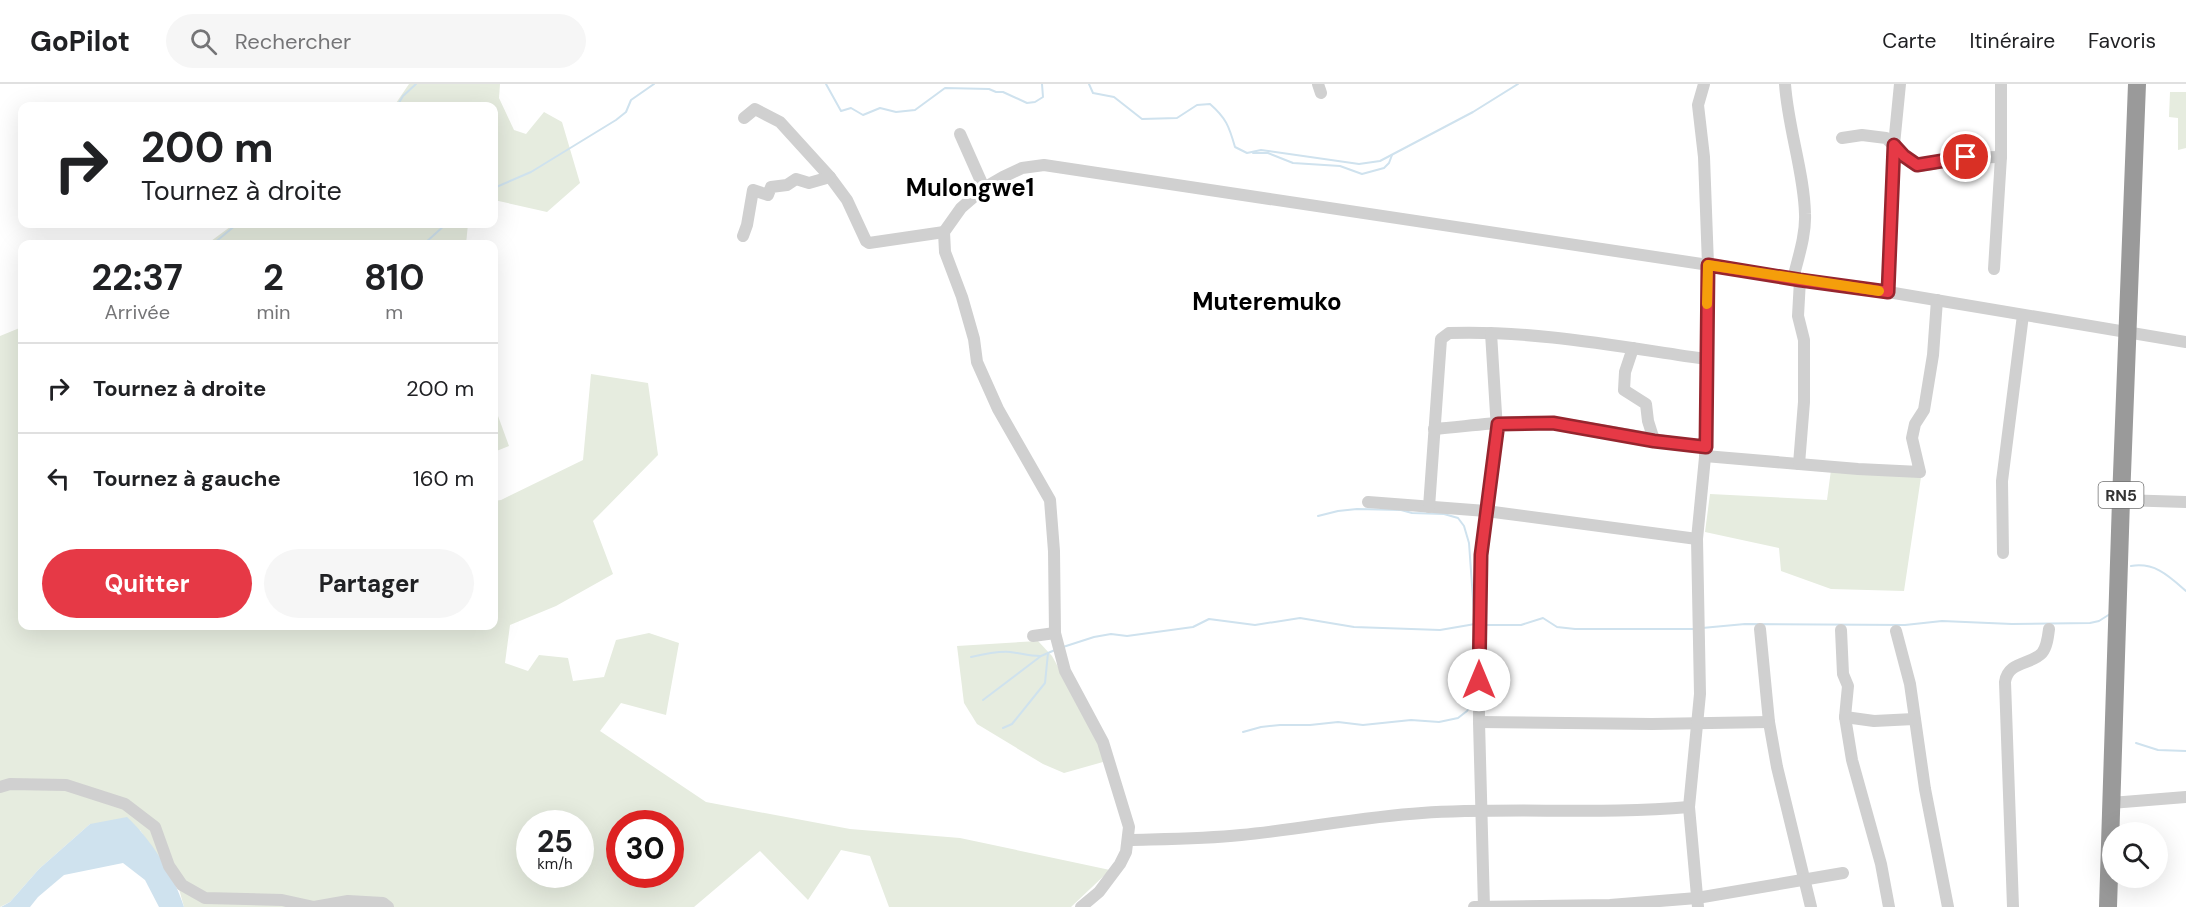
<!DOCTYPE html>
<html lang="fr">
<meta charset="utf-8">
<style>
:root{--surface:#fff;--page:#f6f6f6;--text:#202124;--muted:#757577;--line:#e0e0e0;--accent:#e63946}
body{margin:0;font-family:"DM Sans",sans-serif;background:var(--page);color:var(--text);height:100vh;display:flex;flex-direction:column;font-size:22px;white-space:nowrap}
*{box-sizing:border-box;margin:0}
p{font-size:20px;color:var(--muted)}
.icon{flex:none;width:33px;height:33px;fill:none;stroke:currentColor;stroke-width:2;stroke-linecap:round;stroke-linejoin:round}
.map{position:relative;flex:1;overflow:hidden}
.side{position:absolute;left:18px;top:156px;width:480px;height:390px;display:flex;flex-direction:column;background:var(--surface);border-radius:12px;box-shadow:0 6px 24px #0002}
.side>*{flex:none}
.top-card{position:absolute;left:18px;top:18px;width:480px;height:126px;border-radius:12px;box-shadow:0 6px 24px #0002;background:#fff;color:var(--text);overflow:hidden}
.fabs{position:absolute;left:2102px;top:738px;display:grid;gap:12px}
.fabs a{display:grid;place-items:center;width:66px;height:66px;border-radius:50%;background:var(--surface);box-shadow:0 6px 24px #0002;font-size:30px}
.speed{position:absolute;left:516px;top:726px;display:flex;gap:12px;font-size:30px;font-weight:700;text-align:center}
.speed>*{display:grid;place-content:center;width:78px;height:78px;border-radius:50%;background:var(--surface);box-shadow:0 6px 24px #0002;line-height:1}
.speed small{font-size:15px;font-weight:400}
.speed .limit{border:9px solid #d22;background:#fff;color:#111}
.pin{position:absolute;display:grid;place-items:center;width:51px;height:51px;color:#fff;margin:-26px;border:3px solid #fff;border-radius:50%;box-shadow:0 2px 6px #0007}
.me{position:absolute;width:66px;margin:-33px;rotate:0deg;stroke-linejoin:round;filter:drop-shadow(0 0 4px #0008)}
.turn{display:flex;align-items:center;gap:21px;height:126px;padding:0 24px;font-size:27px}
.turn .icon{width:78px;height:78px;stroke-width:2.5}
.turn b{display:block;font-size:42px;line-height:51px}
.eta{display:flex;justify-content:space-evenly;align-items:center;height:102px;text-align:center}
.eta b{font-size:36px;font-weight:700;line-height:42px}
.button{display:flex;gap:12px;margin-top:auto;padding:12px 24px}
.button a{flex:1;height:69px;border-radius:36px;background:var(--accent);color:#fff;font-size:24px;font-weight:700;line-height:69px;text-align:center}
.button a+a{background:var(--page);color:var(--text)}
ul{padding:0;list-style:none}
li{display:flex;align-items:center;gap:18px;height:90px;padding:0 24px;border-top:2px solid var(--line)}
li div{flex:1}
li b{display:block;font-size:22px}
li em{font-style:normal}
header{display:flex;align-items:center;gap:36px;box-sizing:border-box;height:84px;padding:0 30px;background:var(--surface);border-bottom:2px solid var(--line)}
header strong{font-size:28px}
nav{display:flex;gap:33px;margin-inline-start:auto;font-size:21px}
.search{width:420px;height:54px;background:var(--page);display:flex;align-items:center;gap:15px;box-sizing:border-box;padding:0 21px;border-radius:33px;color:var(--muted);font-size:22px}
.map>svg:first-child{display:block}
</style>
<header>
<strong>GoPilot</strong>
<div class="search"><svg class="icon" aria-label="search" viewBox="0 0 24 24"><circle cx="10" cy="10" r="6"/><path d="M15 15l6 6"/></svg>Rechercher</div>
<nav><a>Carte</a><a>Itinéraire</a><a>Favoris</a></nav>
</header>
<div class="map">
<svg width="2186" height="823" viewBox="0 0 2186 823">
<rect width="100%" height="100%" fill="#fff"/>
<g fill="#e6ecdf" fill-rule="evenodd">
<polygon points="409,0 500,0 499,14 514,46 526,50 544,28 562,38 580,99 547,128 494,116 494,22 394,22"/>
<polygon points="2170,8 2186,8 2186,64 2178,66 2178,34 2169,33"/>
<polygon points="234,140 468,140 466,160 207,160"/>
<path d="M 22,243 L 22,542 L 494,542 L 494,417 L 501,416 L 583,376 L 591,290 L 648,299 L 658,371 L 593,437 L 613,490 L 556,522 L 510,541 L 505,579 L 528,587 L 539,571 L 568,574 L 573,597 L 604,593 L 616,556 L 649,549 L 679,559 L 666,631 L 621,619 L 600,647 L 706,718 L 850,745 L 960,754 L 1110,786 L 1071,823 L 889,823 L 870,772 L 841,766 L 808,816 L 760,767 L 694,823 L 184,823 L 179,805 L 140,746 L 90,740 L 39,785 L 10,818 L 0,823 L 0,252 ZM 530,740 L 580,740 L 580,790 L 530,790 ZM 620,740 L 670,740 L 670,790 L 620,790 Z"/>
<polygon points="494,321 509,362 494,368"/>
<polygon points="1831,386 1921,393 1904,507 1831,505 1781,487 1779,464 1705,448 1710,410 1827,416"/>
<polygon points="1038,557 1052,572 1110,676 1064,689 1043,680 977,640 964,619 957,562"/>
</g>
<path fill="#cfe2ee" d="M 127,733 C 150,754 175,793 184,823 L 159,823 L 145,796 L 123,779 L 64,791 L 38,813 L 30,823 L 1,823 L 10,818 L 39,785 L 90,740 Z"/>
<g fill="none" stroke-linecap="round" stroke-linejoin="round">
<g stroke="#cfe2ee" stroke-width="2">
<polyline points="826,0 841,27 851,24 863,31 880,24 896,28 915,26 945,4 989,5 996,8 1003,8 1027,19 1035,18 1043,13 1042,0"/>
<path d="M 1089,0 L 1093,9 L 1114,13 L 1142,35 L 1177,34 L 1197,21 L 1210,20 C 1226,34 1229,42 1235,63 L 1247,69 L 1261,66 L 1359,80 L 1380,77 L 1473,28 L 1518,0"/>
<polyline points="397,22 403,12 416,0"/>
<polyline points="1253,69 1268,69 1293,79 1340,82 1362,90 1384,84 1389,79 1392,71"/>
<polyline points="494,104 531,88 616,36 626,28 631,16 654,0"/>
<polyline points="213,160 237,140"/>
<polyline points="424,160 446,140"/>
<polyline points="1318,432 1338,427 1357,425 1401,426 1412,429 1444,430 1458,434 1464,442 1469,459 1474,529"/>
<path d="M 2131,482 C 2155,478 2169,492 2186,507"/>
<polyline points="1484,541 1521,541 1543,534 1557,543 1575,545 1693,545"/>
<polyline points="1702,544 1745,540 1905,541 1942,537 2012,540 2090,539 2099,537 2110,530"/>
<polyline points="1063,563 1094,553 1111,550 1127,552 1193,543 1209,535 1255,541 1300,534 1354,543 1440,546 1475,540"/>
<path d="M 971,573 C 984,570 997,567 1010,568 C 1020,569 1029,572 1040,572"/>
<polyline points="983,616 1041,572 1055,566"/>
<polyline points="1003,644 1012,640 1045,599 1048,569"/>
<polyline points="1243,648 1261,643 1280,641 1310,641 1338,638 1363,641 1411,636 1439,638 1458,634 1467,627 1473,618"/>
<polyline points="2136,659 2158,666 2186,667"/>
</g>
<g stroke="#d0d0d0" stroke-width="12">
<polyline points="1318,0 1321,9"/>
<path d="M 1785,0 C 1788,44 1804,88 1805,130 C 1806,151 1798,174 1793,195"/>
<polyline points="744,34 755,25 780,38 830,93 847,116 866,157 869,159 944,148"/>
<polyline points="960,50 984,104"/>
<polyline points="1842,54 1862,51 1886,54 1910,78 1917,82 1933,80 1950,74 2001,73"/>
<polyline points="743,152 747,141 753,106 768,111 771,103 787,101 796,95 809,99 830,93"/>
<polyline points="1994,185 2001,73 2001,0"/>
<polyline points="1888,208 1894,61 1900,0"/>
<polyline points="1633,264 1625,288 1624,306 1646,320 1648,337 1654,356"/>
<path d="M 1434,345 C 1473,342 1515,335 1554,339 C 1605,345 1655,357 1706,363"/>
<polyline points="1705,372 1858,385 1920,388 1912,354 1915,340 1924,326 1933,271 1937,216"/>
<polyline points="1799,380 1804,318 1804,256 1798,232 1800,196"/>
<polyline points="2121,416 2186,418"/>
<polyline points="1368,418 1486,427 1697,455"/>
<path d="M 1429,423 L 1441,255 L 1449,249 C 1535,246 1621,263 1706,275"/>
<polyline points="2003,469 2002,397 2023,231"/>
<polyline points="1760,545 1769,638 1777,683 1811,823"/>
<polyline points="1841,546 1843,590 1848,602 1845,633 1852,676 1881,780 1889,823"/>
<polyline points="1896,547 1910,600 1925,705 1948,823"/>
<polyline points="1033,552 1055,549"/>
<polyline points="1845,633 1874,637 1914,635"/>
<polyline points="1479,638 1652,640 1769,638"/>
<polyline points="0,703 10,700 66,701 125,720 155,743 169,782 182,801 205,814 282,816 314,823 348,817 383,819 388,823"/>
<polyline points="2111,719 2186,713"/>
<path d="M 1128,756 C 1166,755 1203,755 1241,751 C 1302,745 1361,733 1422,729 C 1511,723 1600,731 1689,723"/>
<polyline points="1081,823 1099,808 1120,780 1126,768 1129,743 1103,658 1065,587 1055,549 1054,467 1050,416 998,325 977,278 974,255 962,213 945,168 944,148 961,124 984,104 1003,93 1022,84 1044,81 1888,208 2186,258"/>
<polyline points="1474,823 1610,821 1697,814 1843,789"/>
<polyline points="1484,823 1479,638 1479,540 1481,471 1497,346 1491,249"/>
<polyline points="1698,823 1689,723 1700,610 1697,455 1706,363 1708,181 1704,73 1698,21 1704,0"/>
<path d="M 2013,823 L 2005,598 C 2008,577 2031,581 2042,569 C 2047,563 2048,553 2049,545"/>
</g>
<polyline stroke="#9a9a9a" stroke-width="18" points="2108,823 2121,416 2137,0"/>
</g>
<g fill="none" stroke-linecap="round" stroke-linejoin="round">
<defs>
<polyline id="route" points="1479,596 1481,471 1498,340 1553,339 1654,357 1706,363 1708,181 1800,196 1888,208 1894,61 1904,72 1917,81 1966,73"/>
</defs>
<use href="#route" stroke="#96252e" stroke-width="15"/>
<use href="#route" stroke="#e63946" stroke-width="10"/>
<polyline stroke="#f59e0b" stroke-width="10" points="1707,220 1708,181 1879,207"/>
</g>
<g text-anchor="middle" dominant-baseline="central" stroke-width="6" stroke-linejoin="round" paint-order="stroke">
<rect fill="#fff" stroke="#707070" stroke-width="1.5" x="2098.5" y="398" width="45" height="26" rx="4.5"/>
<g font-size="16" font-weight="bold" fill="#333">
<text x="2121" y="411">RN5</text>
</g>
<g font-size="24" font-weight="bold" fill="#000" stroke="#fff">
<text x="970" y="103">Mulongwe1</text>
<text x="1267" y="217">Muteremuko</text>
</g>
</g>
</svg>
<div class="fabs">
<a><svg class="icon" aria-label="search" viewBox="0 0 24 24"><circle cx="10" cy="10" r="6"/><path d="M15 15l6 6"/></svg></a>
</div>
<div class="speed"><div>25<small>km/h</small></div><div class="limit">30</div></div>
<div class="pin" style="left:1966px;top:73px;background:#d93025"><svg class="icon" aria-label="arrive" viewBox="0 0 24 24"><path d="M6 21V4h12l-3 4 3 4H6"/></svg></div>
<svg class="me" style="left:1479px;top:596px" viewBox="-20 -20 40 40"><circle r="19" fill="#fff"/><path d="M0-13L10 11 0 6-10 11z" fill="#e63946"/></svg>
<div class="top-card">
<div class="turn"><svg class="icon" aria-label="right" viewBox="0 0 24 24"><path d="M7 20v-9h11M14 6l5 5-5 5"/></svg><div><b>200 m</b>Tournez à droite</div></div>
</div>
<section class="side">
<div class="eta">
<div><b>22:37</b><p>Arrivée</p></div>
<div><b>2</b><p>min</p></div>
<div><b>810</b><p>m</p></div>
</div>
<ul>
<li><svg class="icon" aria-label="right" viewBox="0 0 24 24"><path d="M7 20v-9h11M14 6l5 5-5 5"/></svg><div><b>Tournez à droite</b></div><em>200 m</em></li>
<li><svg class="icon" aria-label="left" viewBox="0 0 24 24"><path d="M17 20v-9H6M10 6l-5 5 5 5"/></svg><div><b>Tournez à gauche</b></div><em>160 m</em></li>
</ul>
<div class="button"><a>Quitter</a><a>Partager</a></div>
</section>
</div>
